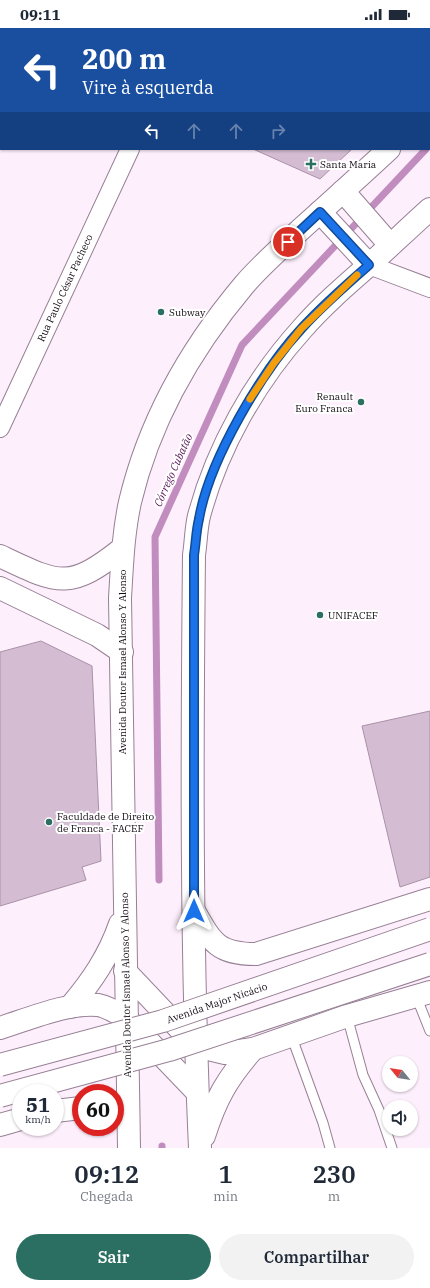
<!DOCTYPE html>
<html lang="pt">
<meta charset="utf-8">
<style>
:root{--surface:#fff;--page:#f2f2f3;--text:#1f2937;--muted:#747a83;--accent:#2a6f61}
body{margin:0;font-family:"IBM Plex Serif",serif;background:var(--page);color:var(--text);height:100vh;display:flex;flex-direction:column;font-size:15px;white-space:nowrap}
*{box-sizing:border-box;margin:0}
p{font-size:13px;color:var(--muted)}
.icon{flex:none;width:22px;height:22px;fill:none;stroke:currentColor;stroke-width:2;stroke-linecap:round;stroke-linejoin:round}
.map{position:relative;height:1120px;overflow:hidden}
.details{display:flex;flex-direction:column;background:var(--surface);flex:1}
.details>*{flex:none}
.guide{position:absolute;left:0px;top:0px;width:430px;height:122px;box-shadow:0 1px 3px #0004;background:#1a4fa0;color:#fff;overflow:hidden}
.needle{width:26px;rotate:300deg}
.tools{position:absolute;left:382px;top:1028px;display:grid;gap:8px}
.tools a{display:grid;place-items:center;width:36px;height:36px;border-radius:50%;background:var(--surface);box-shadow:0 1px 3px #0004;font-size:20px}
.speed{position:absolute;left:12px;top:1056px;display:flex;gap:8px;font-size:20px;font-weight:700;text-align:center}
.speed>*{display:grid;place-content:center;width:52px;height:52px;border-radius:50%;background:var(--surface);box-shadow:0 1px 3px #0004;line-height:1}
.speed small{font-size:10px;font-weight:400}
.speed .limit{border:6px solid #d22;background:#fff;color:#111}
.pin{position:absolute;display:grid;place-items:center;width:34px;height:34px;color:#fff;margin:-17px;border:2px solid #fff;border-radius:50%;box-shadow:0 1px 4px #0007}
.me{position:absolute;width:44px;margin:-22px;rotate:0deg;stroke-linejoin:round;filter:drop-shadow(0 0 3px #0008)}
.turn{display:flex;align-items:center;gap:14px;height:84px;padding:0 16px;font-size:18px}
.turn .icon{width:52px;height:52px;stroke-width:2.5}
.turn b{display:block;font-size:28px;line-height:34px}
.lanes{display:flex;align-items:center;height:38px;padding:0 16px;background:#0003;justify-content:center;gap:20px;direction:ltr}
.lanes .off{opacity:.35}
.eta{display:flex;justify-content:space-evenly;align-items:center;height:68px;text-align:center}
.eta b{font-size:24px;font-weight:600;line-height:28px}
.action{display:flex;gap:8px;margin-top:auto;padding:8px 16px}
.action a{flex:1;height:46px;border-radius:24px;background:var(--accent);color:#fff;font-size:16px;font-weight:600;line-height:46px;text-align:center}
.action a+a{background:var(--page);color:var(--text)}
.status{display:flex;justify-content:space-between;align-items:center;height:28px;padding:0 20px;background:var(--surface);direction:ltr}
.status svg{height:11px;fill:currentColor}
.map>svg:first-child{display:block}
</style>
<div class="status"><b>09:11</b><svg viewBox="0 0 49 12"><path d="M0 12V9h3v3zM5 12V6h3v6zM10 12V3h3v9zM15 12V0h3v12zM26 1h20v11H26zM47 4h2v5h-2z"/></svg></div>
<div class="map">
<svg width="430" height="1120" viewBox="0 0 430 1120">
<rect width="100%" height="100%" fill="#feeffd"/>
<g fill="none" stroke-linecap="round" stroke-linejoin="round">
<g stroke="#c18cbe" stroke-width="7">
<polyline points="429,117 430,116"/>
<polyline points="159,852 155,509 242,317 426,121"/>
<polyline points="162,1118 162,1120"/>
</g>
</g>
<g fill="#d4bcd2" stroke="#a991a7">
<polygon points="253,121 352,121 320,151"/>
<polygon points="41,613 92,638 101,833 82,839 86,852 0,878 0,624"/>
<polygon points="430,683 430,849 400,859 362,698"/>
</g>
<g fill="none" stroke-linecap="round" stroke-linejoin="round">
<defs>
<g id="service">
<polyline points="416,968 430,1003"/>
<polyline points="347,988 363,1047 379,1082 392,1120"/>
<polyline points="291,1007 323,1095 330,1120"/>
</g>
<g id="minor">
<polyline points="406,0 408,1"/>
<polyline points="186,1 187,0"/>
<polyline points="429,11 430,12"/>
<polyline points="369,237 430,260"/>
<polyline points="0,400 130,121"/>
</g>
<g id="tertiary">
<path d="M 0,528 C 59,556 69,563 123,520"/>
<polyline points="0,560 97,607 122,624"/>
</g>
<g id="primary">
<polyline points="429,84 430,83"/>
<polyline points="343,163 390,217"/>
<polyline points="320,184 369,237"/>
<path d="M 194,883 C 212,915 218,926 256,926 L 430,871"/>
<polyline points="125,943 196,1018 225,1025 253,1021 347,988 430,964"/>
<path d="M 70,979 C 92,953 109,928 120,896"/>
<path d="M 0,1000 C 29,991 68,974 98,977 C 108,979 118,985 126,990 L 197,1064"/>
<polyline points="55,1083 81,1080"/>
<polyline points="0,1097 21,1091"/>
<path d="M 204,1108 C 216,1070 227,1051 253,1021"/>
<path d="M 129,1120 L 120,570 C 122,538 123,506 130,474 C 149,394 191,320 244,257 C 261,237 281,220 300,202 C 330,175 360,148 389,121"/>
<path d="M 200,1120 C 191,923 192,724 194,527 C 196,514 196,500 199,488 C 217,420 255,353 302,301 C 322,278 345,258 368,238 C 389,219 409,200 430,181"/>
</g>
</defs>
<use href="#service" stroke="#978095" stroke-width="11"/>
<use href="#minor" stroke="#978095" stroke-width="20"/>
<use href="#tertiary" stroke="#978095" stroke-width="24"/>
<use href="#primary" stroke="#978095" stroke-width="24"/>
<use href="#service" stroke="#fff" stroke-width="9"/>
<use href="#minor" stroke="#fff" stroke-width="18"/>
<use href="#tertiary" stroke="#fff" stroke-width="22"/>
<use href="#primary" stroke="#fff" stroke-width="22"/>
<defs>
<g id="secondary-bridge">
<polyline points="0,1037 163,993 430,901"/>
<polyline points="0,1068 169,1022 430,936"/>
</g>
</defs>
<use href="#secondary-bridge" stroke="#978095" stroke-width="24" stroke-linecap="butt"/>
<use href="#secondary-bridge" stroke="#fff" stroke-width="22"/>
</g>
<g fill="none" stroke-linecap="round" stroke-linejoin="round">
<defs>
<path id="route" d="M 194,883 L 194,527 C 196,515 196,503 199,491 C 209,432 262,343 302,300 C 323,277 346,257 369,237 L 320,184 L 288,214"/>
</defs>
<use href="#route" stroke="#114b97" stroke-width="10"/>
<use href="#route" stroke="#1a73e8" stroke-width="7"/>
<polyline stroke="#f59e0b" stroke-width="7" points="250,371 274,335 301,301 357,247"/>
</g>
<g fill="#2a6f61" stroke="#fff" stroke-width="1.5">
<path d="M309 130h4v4h4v4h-4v4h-4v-4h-4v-4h4z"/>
<circle cx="161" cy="284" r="4"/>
<circle cx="361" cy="374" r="4"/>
<circle cx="320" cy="587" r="4"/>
<circle cx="49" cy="794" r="4"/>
</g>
<g text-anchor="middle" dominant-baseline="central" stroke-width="4" stroke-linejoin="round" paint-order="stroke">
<g font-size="10" fill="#140c14" stroke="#fff" text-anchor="start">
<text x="320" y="136">Santa Maria</text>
<text x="169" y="284">Subway</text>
<text x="353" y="368" text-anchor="end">Renault<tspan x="353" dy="12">Euro Franca</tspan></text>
<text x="328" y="587">UNIFACEF</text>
<text x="57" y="788">Faculdade de Direito<tspan x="57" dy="12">de Franca - FACEF</tspan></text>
</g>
<g font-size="10" fill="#140c14" stroke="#fff">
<text transform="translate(65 260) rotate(-65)">Rua Paulo César Pacheco</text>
<text transform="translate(122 634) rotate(-90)">Avenida Doutor Ismael Alonso Y Alonso</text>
<text transform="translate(126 957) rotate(-91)">Avenida Doutor Ismael Alonso Y Alonso</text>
<text transform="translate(217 975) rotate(-19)">Avenida Major Nicácio</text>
</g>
<g font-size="11" font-style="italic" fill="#581a58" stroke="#fff">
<text transform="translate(173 442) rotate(-66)">Córrego Cubatão</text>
</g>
</g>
</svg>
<div class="tools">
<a><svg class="needle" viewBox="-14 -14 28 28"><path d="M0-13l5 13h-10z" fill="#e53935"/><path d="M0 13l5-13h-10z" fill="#747a83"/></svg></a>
<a><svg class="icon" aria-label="sound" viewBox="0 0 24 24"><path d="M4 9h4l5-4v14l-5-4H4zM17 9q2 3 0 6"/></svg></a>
</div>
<div class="speed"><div>51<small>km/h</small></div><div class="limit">60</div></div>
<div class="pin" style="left:288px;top:214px;background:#d93025"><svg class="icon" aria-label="arrive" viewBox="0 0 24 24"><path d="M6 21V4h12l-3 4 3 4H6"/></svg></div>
<svg class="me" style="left:194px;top:883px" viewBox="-20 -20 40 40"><path d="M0-17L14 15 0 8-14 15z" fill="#1a73e8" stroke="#fff" stroke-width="4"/></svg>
<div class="guide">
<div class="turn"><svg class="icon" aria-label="left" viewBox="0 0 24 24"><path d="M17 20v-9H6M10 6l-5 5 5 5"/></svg><div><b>200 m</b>Vire à esquerda</div></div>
<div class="lanes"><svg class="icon" aria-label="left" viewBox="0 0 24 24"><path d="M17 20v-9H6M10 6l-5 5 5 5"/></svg><svg class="icon off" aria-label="ahead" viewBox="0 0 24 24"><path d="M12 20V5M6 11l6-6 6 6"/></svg><svg class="icon off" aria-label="ahead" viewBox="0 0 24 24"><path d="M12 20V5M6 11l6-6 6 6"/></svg><svg class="icon off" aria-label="right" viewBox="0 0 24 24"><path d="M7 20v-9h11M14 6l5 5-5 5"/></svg></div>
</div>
</div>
<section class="details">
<div class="eta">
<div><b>09:12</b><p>Chegada</p></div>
<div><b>1</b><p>min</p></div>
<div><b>230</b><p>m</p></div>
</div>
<div class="action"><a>Sair</a><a>Compartilhar</a></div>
</section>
